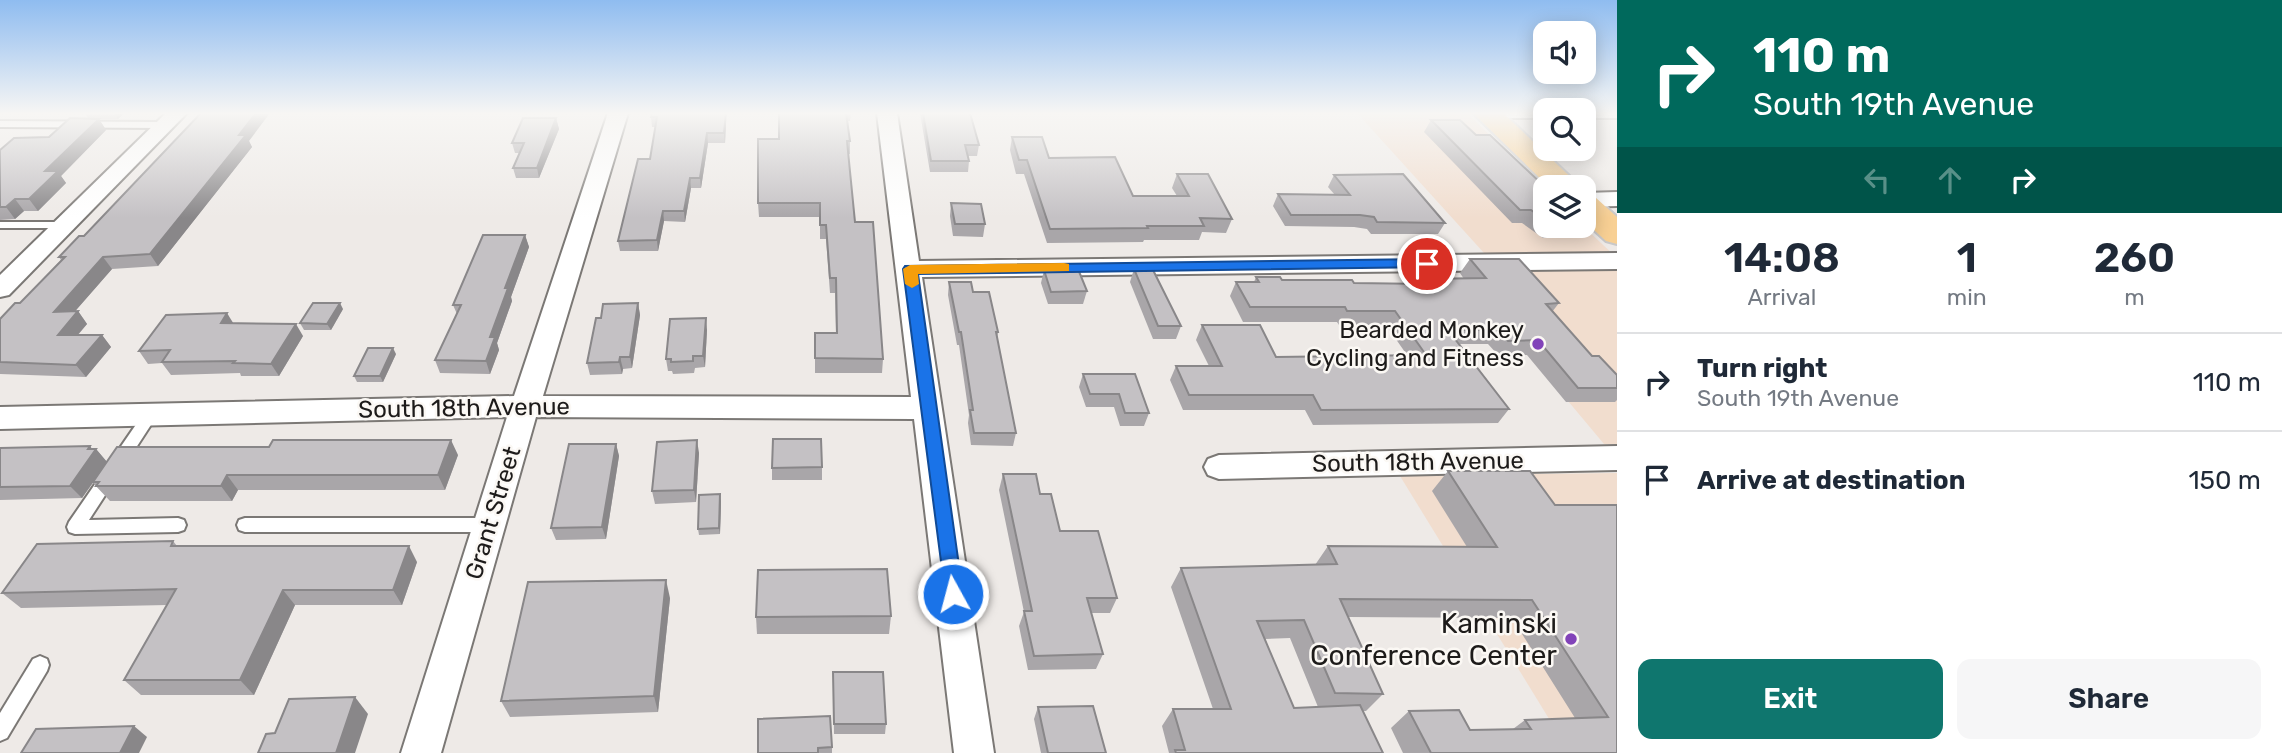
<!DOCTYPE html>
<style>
:root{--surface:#fff;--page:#f6f6f7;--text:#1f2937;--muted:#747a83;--line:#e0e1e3;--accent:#0f766e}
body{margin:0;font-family:Rubik,sans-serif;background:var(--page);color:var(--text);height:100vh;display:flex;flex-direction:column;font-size:26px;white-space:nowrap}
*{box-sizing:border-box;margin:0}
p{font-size:23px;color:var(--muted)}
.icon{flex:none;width:38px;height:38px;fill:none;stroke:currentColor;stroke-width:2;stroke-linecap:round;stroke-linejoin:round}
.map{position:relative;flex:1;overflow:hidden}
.details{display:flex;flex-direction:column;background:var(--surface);width:665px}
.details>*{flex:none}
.top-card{background:#00695c;color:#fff;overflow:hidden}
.fabs{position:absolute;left:1533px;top:21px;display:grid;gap:14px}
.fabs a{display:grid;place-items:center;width:63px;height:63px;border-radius:14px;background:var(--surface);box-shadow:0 4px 18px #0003;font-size:35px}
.pin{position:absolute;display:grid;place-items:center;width:60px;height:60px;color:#fff;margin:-30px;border:4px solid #fff;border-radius:50%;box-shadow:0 2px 7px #0007}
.me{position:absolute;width:77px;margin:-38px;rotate:353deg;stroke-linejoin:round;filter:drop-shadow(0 0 5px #0008)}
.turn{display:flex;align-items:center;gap:24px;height:147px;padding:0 21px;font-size:32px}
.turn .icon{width:91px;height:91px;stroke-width:2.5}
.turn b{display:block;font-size:49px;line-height:60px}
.lanes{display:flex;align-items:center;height:66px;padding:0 21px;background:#0003;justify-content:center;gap:35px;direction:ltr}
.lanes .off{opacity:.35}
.eta{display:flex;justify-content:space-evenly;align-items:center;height:119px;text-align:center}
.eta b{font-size:42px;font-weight:600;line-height:49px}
.primary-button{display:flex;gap:14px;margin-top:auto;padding:14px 21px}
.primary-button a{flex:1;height:80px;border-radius:14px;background:var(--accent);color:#fff;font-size:28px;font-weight:600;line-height:80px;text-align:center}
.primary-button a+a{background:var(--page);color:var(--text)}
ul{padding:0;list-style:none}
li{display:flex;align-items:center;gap:21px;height:98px;padding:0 21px;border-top:2px solid var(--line)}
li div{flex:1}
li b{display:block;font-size:26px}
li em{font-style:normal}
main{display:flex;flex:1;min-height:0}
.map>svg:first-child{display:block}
</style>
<main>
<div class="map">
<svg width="1617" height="753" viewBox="0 0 1617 753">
<rect width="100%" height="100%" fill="#eeeae7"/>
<g fill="#f1ddce">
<polygon points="1357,113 1467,113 1545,189 1545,226 1583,226 1617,258 1617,444 1604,444 1445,254 1484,253"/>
<polygon points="1617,473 1617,753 1570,753 1400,476"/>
</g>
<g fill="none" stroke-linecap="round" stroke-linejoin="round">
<defs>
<g id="service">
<polygon points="1486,113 1545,113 1545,118 1490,118 1486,117"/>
<rect x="1584" y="113" width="33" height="5"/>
<polygon points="0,121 165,122 170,125 165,128 0,127"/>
<polygon points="0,222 65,222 71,225 65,228 0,228"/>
<polygon points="151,409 156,410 158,414 89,520 178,518 184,520 186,525 184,530 178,532 75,534 69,532 67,527 69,522 146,410"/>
<polygon points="245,518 490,518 496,520 498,525 496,530 490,532 245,532 239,530 237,525 239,520"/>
<polygon points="40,656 47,659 49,665 47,671 7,738 0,741 0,713 33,659"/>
</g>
<g id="minor">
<polygon points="166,113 187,113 9,295 0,297 0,275"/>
<polygon points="608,113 628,113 543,396 911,397 877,113 897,113 919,261 1617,253 1617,269 922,277 994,753 954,753 914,419 536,417 441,753 401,753 507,417 0,429 0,407 514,396"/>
<polygon points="1617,192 1617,206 1584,207 1584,193"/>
<polygon points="1617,446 1617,470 1219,479 1208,475 1204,467 1208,459 1219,455"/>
</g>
<g id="primary">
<polygon points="1473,113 1503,113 1581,187 1549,187"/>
<polygon points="1584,195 1595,197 1617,217 1617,244 1606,241 1584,221"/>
</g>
</defs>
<use href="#service" stroke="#7b7875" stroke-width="4"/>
<use href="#minor" stroke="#7b7875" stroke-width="4"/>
<use href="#primary" stroke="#c9c8c8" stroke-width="4"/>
<use href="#service" fill="#fff" fill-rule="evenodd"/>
<use href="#minor" fill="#fff" fill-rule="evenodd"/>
<use href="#primary" fill="#f8d094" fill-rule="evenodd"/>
</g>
<g fill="#a9a6a9" fill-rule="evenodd">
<polygon points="85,113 124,113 118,119 99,119 106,130 61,176 66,183 38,211 24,211 15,219 0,220 0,150 49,137 88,118"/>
<polygon points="726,113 726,123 725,143 708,143 701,188 691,188 685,222 664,221 658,251 620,251 618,241 650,159 655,127 652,127 651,117"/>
<polygon points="779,113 851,113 850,121 848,121 850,141 850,154 848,154 855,222 883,359 882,373 815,373 815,333 836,333 835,293 830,293 826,239 820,239 820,217 759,217 758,203 779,139"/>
<polygon points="920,113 970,113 979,145 977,156 968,156 969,161 968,172 930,172"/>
<polygon points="556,118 559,129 539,178 516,178 513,168 519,153 515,153 512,143"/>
<polygon points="1431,120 1476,135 1545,187 1545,226 1585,225 1576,238 1543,238 1522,223 1512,223 1424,132"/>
<polygon points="1012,137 1049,158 1133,196 1177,196 1172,188 1177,174 1232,219 1226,233 1202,232 1199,240 1144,240 1143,242 1047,243 1024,174 1016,174 1010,150"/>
<polygon points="249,141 252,147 158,266 112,269 75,311 78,311 87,324 78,335 102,335 111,347 86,377 0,374 0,319 20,303 61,260 59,257 84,236"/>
<polygon points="1334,175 1445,223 1438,234 1371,234 1367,229 1354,227 1285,226 1273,206 1278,194 1335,195 1328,187"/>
<polygon points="951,203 985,224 983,237 953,236 950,216"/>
<polygon points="525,235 529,247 511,297 512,301 497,343 499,350 490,374 440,373 435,360 457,314 453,305"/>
<polygon points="1470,259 1559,303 1552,312 1592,356 1617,375 1617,400 1615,402 1566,402 1527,355 1498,355 1488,344 1460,344 1509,409 1498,423 1313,425 1305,410 1183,410 1170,380 1176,366 1209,366 1196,340 1202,325 1276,357 1407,355 1386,325 1339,325 1337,322 1243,322 1230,296 1236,282 1254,282 1256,277 1282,280 1354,283 1420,284 1422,279 1464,279 1460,273"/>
<polygon points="1134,269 1181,326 1176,339 1153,339 1130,282"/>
<polygon points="1044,270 1087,291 1083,304 1048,304 1041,283"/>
<polygon points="949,282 973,292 998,332 997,338 1016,433 1013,446 971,445 968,423 969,415 959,345 957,345 948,295"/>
<polygon points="638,303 640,315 632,368 623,369 622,374 590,375 587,363 601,318"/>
<polygon points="343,309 331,330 304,330 300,323"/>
<polygon points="234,323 303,336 279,376 241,376 240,373 171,375 162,363 148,364 139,351"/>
<polygon points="707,330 705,367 695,368 694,373 673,374 672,371 668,371 666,359"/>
<polygon points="396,354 383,382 357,382 354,376"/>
<polygon points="1083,374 1149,413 1144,426 1120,426 1114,407 1086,407 1079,387"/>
<polygon points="616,444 619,456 606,539 556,540 551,528"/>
<polygon points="90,446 92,449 96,449 107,462 458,455 445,490 238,490 232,501 110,501 93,483 82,498 0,500 0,448"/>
<polygon points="699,453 696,502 655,504 652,491"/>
<polygon points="822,467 822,480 772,480 772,468"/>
<path d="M 1448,471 L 1555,505 L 1617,753 L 1403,753 L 1391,728 L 1409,711 L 1470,730 L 1513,729 L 1525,720 L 1575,718 L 1512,618 L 1348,617 L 1383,694 L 1366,711 L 1362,711 L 1383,753 L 1169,753 L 1162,726 L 1173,709 L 1213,709 L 1171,587 L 1181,568 L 1315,565 L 1328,546 L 1467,547 L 1432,491 ZM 1290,638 L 1318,707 L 1294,708 L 1265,639 Z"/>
<polygon points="1003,474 1040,494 1060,531 1117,598 1110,613 1091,613 1103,654 1096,669 1028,670 1019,626 1024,612 999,490"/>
<polygon points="721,501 720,534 699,535 698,529"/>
<polygon points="173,541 177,546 417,562 402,605 295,605 254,695 141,695 124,680 167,605 21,608 2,593"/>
<polygon points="670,598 658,712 510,717 501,701"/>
<polygon points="891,616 889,634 757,634 756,617"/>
<polygon points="833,672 886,724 885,734 834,734"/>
<polygon points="1038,707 1106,753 1041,753 1034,719"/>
<polygon points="832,747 832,753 758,753"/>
</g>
<g fill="#898789">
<polygon points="114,113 124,113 118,119"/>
<polygon points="256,113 270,113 249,141 252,147 158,266 150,254"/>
<polygon points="726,113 726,123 725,143 724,133"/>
<polygon points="556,118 559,129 539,178 537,168"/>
<polygon points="99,119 106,130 61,176 66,183 38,211 29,199 45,171"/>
<polygon points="707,133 708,143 701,188 700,178"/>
<polygon points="690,178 691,188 685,222 684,211"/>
<polygon points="15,199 24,211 15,219 6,207"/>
<polygon points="663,211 664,221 658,251 657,240"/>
<polygon points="525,235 529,247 511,297 512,301 497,343 499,350 490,374 486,361 490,337 505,288"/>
<polygon points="103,257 112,269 64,324 54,312"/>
<polygon points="340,303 343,309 331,330 327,324"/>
<polygon points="638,303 640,315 632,368 630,357"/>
<polygon points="78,311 87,324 67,347 58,335"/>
<polygon points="227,313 235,326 221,323"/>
<polygon points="706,318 707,330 705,367 703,356"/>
<polygon points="296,324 303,336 279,376 271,364"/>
<polygon points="102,335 111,347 86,377 76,365"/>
<polygon points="393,348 396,354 383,382 380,376"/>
<polygon points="620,357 623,369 622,374 619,362"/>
<polygon points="451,440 458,455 445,490 438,475"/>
<polygon points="697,440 699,453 696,502 694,490"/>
<polygon points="616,444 619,456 606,539 602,527"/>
<polygon points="90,446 94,452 96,449 107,462 82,498 70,486"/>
<polygon points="227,475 238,490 232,501 221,486"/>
<polygon points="720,494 721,501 720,534 719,528"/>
<polygon points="409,546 417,562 402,605 393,590"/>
<polygon points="666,580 670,598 658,712 654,696"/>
<polygon points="283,590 295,605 254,695 240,680"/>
<polygon points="355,697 368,714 355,753 336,753"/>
<polygon points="134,726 147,737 139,753 120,753"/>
</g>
<g fill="#c4c1c4" stroke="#898789" stroke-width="2">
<polygon points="201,113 256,113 239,135 246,135 150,254 103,257 54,312 78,311 58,335 102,335 76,365 0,362 0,319 15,303 20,303 65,257 59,257 79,236 84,236"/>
<polygon points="652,113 726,113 724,133 707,133 700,178 690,178 684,211 663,211 657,240 618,241 638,159 650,159 657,117 651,117"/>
<polygon points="779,113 846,113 850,141 847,141 855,222 873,222 883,359 815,358 815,333 837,333 836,278 830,278 826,225 820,225 820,203 758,203 758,139 779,139"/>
<polygon points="923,113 970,113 979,145 965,145 969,161 931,161"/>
<polygon points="70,118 99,119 45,171 58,171 29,199 15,199 6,207 0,207 0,150 14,138 49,137"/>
<polygon points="523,118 556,118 537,168 513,168 524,143 512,143"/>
<polygon points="1431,120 1460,120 1476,135 1490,135 1545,187 1545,220 1531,210 1520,210"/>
<polygon points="1012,137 1042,137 1049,158 1115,157 1133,196 1189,196 1177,174 1208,174 1232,219 1200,218 1204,226 1147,226 1148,228 1050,229 1027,160 1019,160"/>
<polygon points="1403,174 1445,223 1377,222 1374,217 1360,215 1291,215 1278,194 1350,195 1334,175"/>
<polygon points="951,203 981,204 985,224 955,224"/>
<polygon points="483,235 525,235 505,288 508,288 490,337 495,337 486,361 435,360 461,305 453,305"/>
<polygon points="1470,259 1519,259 1559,303 1546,304 1592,356 1599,356 1617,375 1617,388 1578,388 1538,340 1508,341 1499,330 1448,330 1509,409 1321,410 1313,395 1189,395 1176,366 1222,366 1202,325 1260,325 1276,357 1426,355 1395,311 1347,311 1345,307 1250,307 1236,282 1259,282 1256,277 1280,277 1282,280 1352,280 1354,283 1426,284 1422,279 1486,278"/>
<polygon points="1150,264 1181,326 1158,326 1134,269"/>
<polygon points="1078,269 1087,291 1051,292 1044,270"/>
<polygon points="949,282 971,282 973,292 989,292 998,332 996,332 1016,433 974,433 970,410 973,410 961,332 959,332"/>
<polygon points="313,303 340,303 327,324 300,323"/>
<polygon points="638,303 630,357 620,357 619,362 587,363 596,318 601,318 603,304"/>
<polygon points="227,313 221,323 296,324 271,364 233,363 235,361 162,362 170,350 139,351 166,315"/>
<polygon points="706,318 703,356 693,356 693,361 671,362 671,359 666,359 670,319"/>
<polygon points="368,348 393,348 380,376 354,376"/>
<polygon points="1083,374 1135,374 1149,413 1125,413 1119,394 1090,394"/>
<polygon points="773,439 821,439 822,467 772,468"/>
<polygon points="273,440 451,440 438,475 227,475 221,486 96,486 99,482 93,482 117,447 269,447"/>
<polygon points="697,440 694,490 652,491 657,442"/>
<polygon points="569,444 616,444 602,527 551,528"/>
<polygon points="90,446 88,449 96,449 70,486 0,487 0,448"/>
<polygon points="1448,471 1530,471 1555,505 1617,505 1617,753 1431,753 1409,711 1459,710 1470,730 1531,729 1525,720 1608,717 1532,600 1340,599 1383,694 1335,693 1304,620 1257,621 1294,708 1360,705 1383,753 1176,753 1175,750 1185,750 1173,709 1231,709 1181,568 1337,564 1328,546 1497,547"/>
<polygon points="1003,474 1036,474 1040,494 1051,494 1060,531 1098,531 1117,598 1087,598 1103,654 1034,656 1024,611 1032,611"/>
<polygon points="720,494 719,528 698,529 699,495"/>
<polygon points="173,541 171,546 409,546 393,590 283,590 240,680 124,680 176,589 2,593 37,544"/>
<polygon points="887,569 891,616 756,617 758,570"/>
<polygon points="666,580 654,696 501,701 528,582"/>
<polygon points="833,672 883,672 886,724 834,724"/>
<polygon points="355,697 336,753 258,753 266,734 275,733 289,699"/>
<polygon points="1093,706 1106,753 1048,753 1038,707"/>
<polygon points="830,716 832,747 818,748 818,753 758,753 758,719"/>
<polygon points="134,726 120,753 21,753 36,729"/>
</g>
<linearGradient id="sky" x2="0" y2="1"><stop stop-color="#8fbcf0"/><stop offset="0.52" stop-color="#f7f6f4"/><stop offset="1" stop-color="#f7f6f4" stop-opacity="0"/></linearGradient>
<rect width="1617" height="218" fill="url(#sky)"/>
<polygon fill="#1a73e8" stroke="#114b97" stroke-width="2" points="1427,259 1432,261 1432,267 918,274 963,594 960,600 953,602 946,600 903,269 905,266"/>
<polygon fill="#f59e0b" points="1064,263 1069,264 1069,271 918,274 919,284 912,288 905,284 903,269 910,265"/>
<g fill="#8243b9" stroke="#fbf8f4" stroke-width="2.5">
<circle cx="1538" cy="344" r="7"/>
<circle cx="1571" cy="639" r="7"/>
</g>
<g text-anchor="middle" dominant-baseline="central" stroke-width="5" stroke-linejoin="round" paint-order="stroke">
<g font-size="24" fill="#1d1b1a" stroke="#fbf8f4" text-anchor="end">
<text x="1524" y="330">Bearded Monkey<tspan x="1524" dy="28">Cycling and Fitness</tspan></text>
</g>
<g font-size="24" fill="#1d1b1a" stroke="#fbf8f4">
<text transform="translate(464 408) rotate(-1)">South 18th Avenue</text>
<text transform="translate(1418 462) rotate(-1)">South 18th Avenue</text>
<text transform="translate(493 513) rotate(-73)">Grant Street</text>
</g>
<g font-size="28" fill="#1d1b1a" stroke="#fbf8f4" text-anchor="end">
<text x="1557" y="623">Kaminski<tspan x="1557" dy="32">Conference Center</tspan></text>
</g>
</g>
</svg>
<div class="fabs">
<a><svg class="icon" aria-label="sound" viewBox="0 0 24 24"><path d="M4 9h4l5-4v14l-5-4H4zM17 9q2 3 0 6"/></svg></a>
<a><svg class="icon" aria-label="search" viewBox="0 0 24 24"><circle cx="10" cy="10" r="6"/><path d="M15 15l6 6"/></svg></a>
<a><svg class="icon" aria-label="layers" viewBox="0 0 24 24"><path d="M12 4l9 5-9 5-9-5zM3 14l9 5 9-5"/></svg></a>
</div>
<div class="pin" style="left:1427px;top:264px;background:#d93025"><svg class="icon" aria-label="arrive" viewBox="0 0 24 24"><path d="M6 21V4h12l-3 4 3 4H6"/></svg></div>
<svg class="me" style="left:953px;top:594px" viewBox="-20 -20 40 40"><circle r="17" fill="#1a73e8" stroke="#fff" stroke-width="3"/><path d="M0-11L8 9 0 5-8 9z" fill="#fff"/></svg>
</div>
<section class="details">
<div class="top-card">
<div class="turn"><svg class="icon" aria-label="right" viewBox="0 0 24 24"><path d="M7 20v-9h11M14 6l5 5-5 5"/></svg><div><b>110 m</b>South 19th Avenue</div></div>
<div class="lanes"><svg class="icon off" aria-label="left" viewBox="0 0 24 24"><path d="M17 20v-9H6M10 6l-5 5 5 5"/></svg><svg class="icon off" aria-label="ahead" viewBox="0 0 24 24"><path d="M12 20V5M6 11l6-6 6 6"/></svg><svg class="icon" aria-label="right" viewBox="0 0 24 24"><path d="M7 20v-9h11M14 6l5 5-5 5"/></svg></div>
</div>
<div class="eta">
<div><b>14:08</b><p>Arrival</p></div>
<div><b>1</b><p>min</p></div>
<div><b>260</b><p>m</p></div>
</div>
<ul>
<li><svg class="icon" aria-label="right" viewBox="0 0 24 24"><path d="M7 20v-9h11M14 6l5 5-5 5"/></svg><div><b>Turn right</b><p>South 19th Avenue</p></div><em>110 m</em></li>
<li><svg class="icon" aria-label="arrive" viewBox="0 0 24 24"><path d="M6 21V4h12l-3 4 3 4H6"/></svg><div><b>Arrive at destination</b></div><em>150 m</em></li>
</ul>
<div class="primary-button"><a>Exit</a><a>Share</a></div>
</section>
</main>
